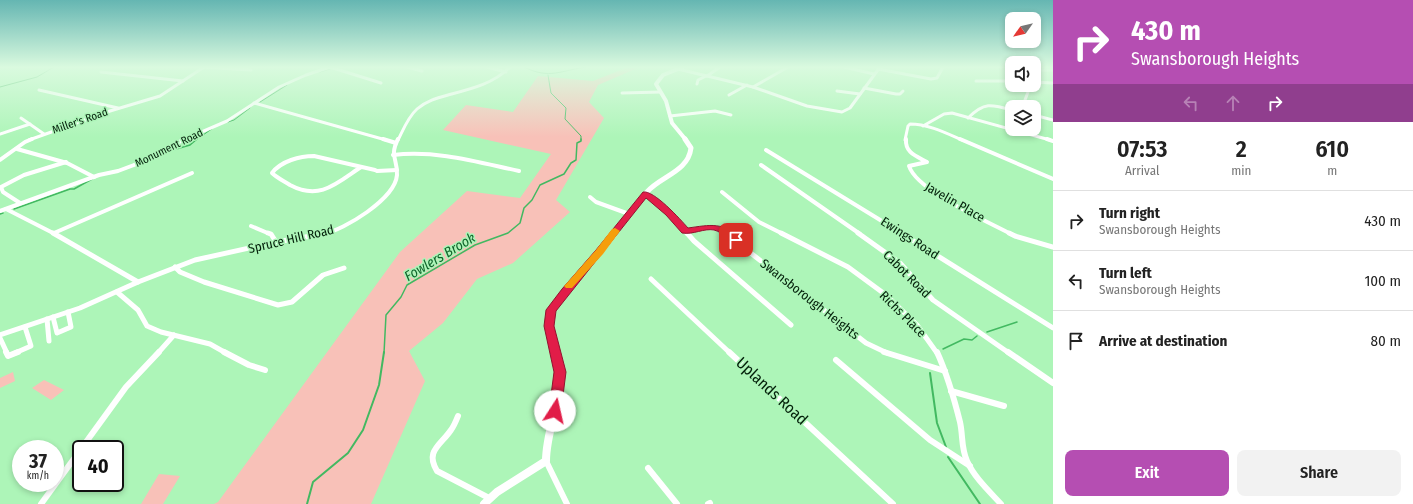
<!DOCTYPE html>
<style>
:root{--surface:#fff;--page:#f2f2f2;--text:#222;--muted:#767676;--line:#e0e0e0;--accent:#b54eb2}
body{margin:0;font-family:"Fira Sans Condensed",sans-serif;background:var(--page);color:var(--text);height:100vh;display:flex;flex-direction:column;font-size:15px;white-space:nowrap}
*{box-sizing:border-box;margin:0}
p{font-size:13px;color:var(--muted)}
.icon{flex:none;width:22px;height:22px;fill:none;stroke:currentColor;stroke-width:2;stroke-linecap:round;stroke-linejoin:round}
.map{position:relative;flex:1;overflow:hidden}
.panel{display:flex;flex-direction:column;background:var(--surface);width:360px}
.panel>*{flex:none}
.banner{background:#b54eb2;color:#fff;overflow:hidden}
.needle{width:26px;rotate:236deg}
.fabs{position:absolute;left:1005px;top:12px;display:grid;gap:8px}
.fabs a{display:grid;place-items:center;width:36px;height:36px;border-radius:8px;background:var(--surface);box-shadow:0 2px 6px #0003;font-size:20px}
.speed{position:absolute;left:12px;top:440px;display:flex;gap:8px;font-size:20px;font-weight:700;text-align:center}
.speed>*{display:grid;place-content:center;width:52px;height:52px;border-radius:50%;background:var(--surface);box-shadow:0 2px 6px #0003;line-height:1}
.speed small{font-size:10px;font-weight:400}
.speed .limit{border:2px solid #111;border-radius:6px;background:#fff;color:#111}
.pin{position:absolute;display:grid;place-items:center;width:34px;height:34px;color:#fff;margin:-17px;border-radius:8px;box-shadow:0 2px 6px #0006}
.me{position:absolute;width:44px;margin:-22px;rotate:10deg;stroke-linejoin:round;filter:drop-shadow(0 0 3px #0008)}
.turn{display:flex;align-items:center;gap:14px;height:84px;padding:0 12px;font-size:18px}
.turn .icon{width:52px;height:52px;stroke-width:2.5}
.turn b{display:block;font-size:28px;line-height:34px}
.lanes{display:flex;align-items:center;height:38px;padding:0 12px;background:#0003;justify-content:center;gap:20px;direction:ltr}
.lanes .off{opacity:.35}
.eta{display:flex;justify-content:space-evenly;align-items:center;height:68px;text-align:center}
.eta b{font-size:24px;font-weight:600;line-height:28px}
.cta{display:flex;gap:8px;margin-top:auto;padding:8px 12px}
.cta a{flex:1;height:46px;border-radius:8px;background:var(--accent);color:#fff;font-size:16px;font-weight:600;line-height:46px;text-align:center}
.cta a+a{background:var(--page);color:var(--text)}
ul{padding:0;list-style:none}
li{display:flex;align-items:center;gap:12px;height:60px;padding:0 12px;border-top:1px solid var(--line)}
li div{flex:1}
li b{display:block;font-size:15px}
li em{font-style:normal}
main{display:flex;flex:1;min-height:0}
.map>svg:first-child{display:block}
</style>
<main>
<div class="map">
<svg width="1053" height="504" viewBox="0 0 1053 504">
<rect width="100%" height="100%" fill="#adf5b8"/>
<g fill="#f8c1b8">
<polygon points="628,67 640,67 598,85 589,102 604,118 556,200 570,212 513,263 477,279 443,323 409,351 425,381 371,504 214,504 218,502 400,252 467,191 520,198 551,154 443,130 466,105 513,112 538,76 593,81"/>
<polygon points="13,372 15,381 0,388 0,378"/>
<polygon points="44,380 64,390 51,400 32,388"/>
<polygon points="159,474 180,476 163,504 141,504"/>
</g>
<g fill="none" stroke-linecap="round" stroke-linejoin="round">
<g stroke="#42b961" stroke-width="1">
<path d="M 524,67 C 550,80 561,70 587,67"/>
<polyline points="320,72 330,69"/>
<polyline points="548,75 551,93 566,108 565,119 581,136 581,140"/>
<polyline points="0,87 37,77 54,67"/>
<polyline points="260,102 287,85"/>
<polyline points="228,122 234,120 250,108"/>
<polyline points="196,140 213,128"/>
</g>
<g stroke="#42b961" stroke-width="1.5">
<polyline points="159,154 190,145 197,139"/>
<polyline points="14,209 70,189 74,189 92,179"/>
<polyline points="0,214 3,213"/>
<polyline points="987,332 1017,322"/>
<polyline points="943,349 964,339 972,340 977,336"/>
<polyline points="384,353 386,315 401,297 407,285 475,245 508,233 520,223 524,208 532,200 540,185 564,174 571,163 576,160 577,143 581,141 581,139"/>
</g>
<g stroke="#42b961" stroke-width="2">
<polyline points="930,373 937,423 946,447"/>
<polyline points="948,457 980,504"/>
<polyline points="307,504 313,482 348,453 363,430 379,385 384,352"/>
</g>
<g stroke="#fff" stroke-width="3">
<polyline points="203,67 251,70"/>
<polyline points="407,67 422,71"/>
<polyline points="487,67 506,72"/>
<polyline points="844,67 874,74"/>
<polyline points="1006,67 1012,73"/>
<polyline points="678,69 753,87 807,106 842,112 850,108 880,67"/>
<polyline points="878,69 931,79 937,78 943,67"/>
<polyline points="1034,70 1053,70"/>
<polyline points="101,72 183,81"/>
<polyline points="707,76 720,67"/>
<polyline points="976,81 1012,81"/>
<polyline points="1034,82 1053,83"/>
<polyline points="697,84 698,80 706,76"/>
<polyline points="1023,85 1028,92 1025,100 1025,107"/>
<polyline points="753,87 788,67"/>
<polyline points="864,88 896,94 900,94 903,91"/>
<polyline points="39,90 118,108"/>
<polyline points="837,91 860,94"/>
<polyline points="622,93 660,92"/>
<polyline points="729,95 747,85"/>
<polyline points="254,103 386,140"/>
<polyline points="1034,115 1053,120"/>
<polyline points="670,116 715,111 731,115"/>
<polyline points="21,118 44,134"/>
<path d="M 968,118 C 984,102 991,104 1012,110"/>
<polyline points="923,126 944,114 952,113 1050,140"/>
<polyline points="0,134 30,124"/>
<polyline points="29,140 110,111 160,96 204,67"/>
<polyline points="183,140 227,121 279,87 306,75 330,67 381,83"/>
<path d="M 398,140 C 403,130 408,117 417,109 C 426,101 437,98 448,95 C 471,89 493,84 510,67"/>
<path d="M 905,140 L 908,126 L 910,124 C 928,124 946,133 962,140"/>
</g>
<g stroke="#fff" stroke-width="4">
<polyline points="383,139 396,143"/>
<path d="M 906,139 C 905,153 916,156 927,162 L 909,166 C 917,191 987,221 1011,234"/>
<polyline points="960,139 1053,179"/>
<polyline points="1047,139 1053,141"/>
<polyline points="17,149 67,163 94,177"/>
<polyline points="766,150 903,234"/>
<path d="M 393,155 C 437,150 477,162 519,171"/>
<polyline points="0,160 25,142 32,139"/>
<polyline points="761,165 860,234"/>
<path d="M 361,167 C 337,183 320,201 290,185 C 284,181 277,178 272,173 C 281,161 300,156 314,156 L 375,170 L 377,171 L 397,170"/>
<polyline points="722,192 759,222 783,234"/>
<polyline points="645,194 669,213 687,234"/>
<polyline points="590,197 596,202 629,214"/>
<polyline points="20,203 3,192 1,187 24,175 66,162"/>
<polyline points="6,209 55,234"/>
<polyline points="0,211 99,175 118,171 134,165 185,139"/>
<polyline points="251,226 270,234"/>
<path d="M 686,231 C 700,229 714,224 727,234"/>
<polyline points="54,233 192,173"/>
<path d="M 323,234 C 344,230 395,199 397,175 C 398,159 389,157 398,139"/>
</g>
<g stroke="#fff" stroke-width="5">
<polyline points="53,233 138,282"/>
<polyline points="268,233 271,234 276,242"/>
<polyline points="687,233 694,241 791,325"/>
<polyline points="725,233 866,343 887,353"/>
<polyline points="781,233 848,267 886,295 917,325 937,353"/>
<polyline points="858,233 900,263 933,300 1009,353"/>
<polyline points="901,233 1053,328"/>
<polyline points="1009,233 1015,236 1053,247"/>
<polyline points="175,267 180,272 204,282 278,305 292,302 323,275 344,268"/>
<polyline points="651,279 730,353"/>
<polyline points="117,292 138,310 147,326 161,332 210,344 226,353"/>
<polyline points="53,317 57,333 71,327 68,312"/>
<polyline points="47,319 49,341"/>
<polyline points="0,335 80,308 138,282 195,260 276,242 329,233"/>
<polyline points="0,338 7,353"/>
<polyline points="15,353 31,346 25,327"/>
<polyline points="158,353 174,335"/>
</g>
<g stroke="#fff" stroke-width="6">
<polyline points="6,352 8,356 18,352"/>
<polyline points="224,352 249,365 265,370"/>
<polyline points="729,352 893,504"/>
<polyline points="884,352 945,371"/>
<path d="M 937,352 C 947,374 954,398 960,422 C 963,435 961,448 967,461 C 974,477 989,491 1001,504"/>
<polyline points="1008,352 1053,383"/>
<polyline points="836,360 930,440 970,466"/>
<polyline points="951,391 1004,406"/>
<path d="M 458,416 C 456,421 454,426 451,430 C 440,446 425,451 437,471 L 489,498"/>
<polyline points="81,449 126,387 159,352"/>
<polyline points="546,461 567,504"/>
<polyline points="648,468 677,504"/>
<polyline points="41,504 81,449"/>
<polyline points="708,504 710,503"/>
</g>
<polyline stroke="#fff" stroke-width="4" points="683,67 663,75 656,84 666,101 672,123 686,140"/>
<path stroke="#fff" stroke-width="5" d="M 614,234 C 625,220 635,205 647,192 C 661,176 688,172 691,148 L 685,139"/>
<polyline stroke="#fff" stroke-width="6" points="556,353 549,325 551,310 574,280 600,252 615,233"/>
<path stroke="#fff" stroke-width="8" d="M 484,504 L 497,492 L 546,461 C 546,430 562,401 560,370 C 560,364 557,357 556,352"/>
</g>
<linearGradient id="sky" x2="0" y2="1"><stop stop-color="#65b6b2"/><stop offset="0.49" stop-color="#dafadf"/><stop offset="1" stop-color="#dafadf" stop-opacity="0"/></linearGradient>
<rect width="1053" height="137" fill="url(#sky)"/>
<path fill="#e11d48" stroke="#92132f" d="M 643,192 C 654,190 680,219 688,228 C 710,225 724,221 740,240 L 736,243 C 728,241 723,232 714,230 C 704,228 693,235 682,233 L 666,215 L 646,198 L 556,311 L 554,326 L 566,372 L 561,411 L 560,415 L 555,417 L 551,415 L 549,411 L 554,372 L 544,326 L 546,310 L 562,289 L 596,250 Z"/>
<polygon fill="#f59e0b" points="615,228 620,231 603,254 572,288 566,288 564,286 566,284 596,250 612,229"/>
<g text-anchor="middle" dominant-baseline="central" stroke-width="3" stroke-linejoin="round" paint-order="stroke">
<g font-size="11" fill="#03200a" stroke="#adf5b8">
<text transform="translate(80 121) rotate(-19)">Miller's Road</text>
<text transform="translate(169 148) rotate(-26)">Monument Road</text>
</g>
<g font-size="13" fill="#03200a" stroke="#adf5b8">
<text transform="translate(955 202) rotate(30)">Javelin Place</text>
<text transform="translate(910 238) rotate(33)">Ewings Road</text>
<text transform="translate(291 239) rotate(-13)">Spruce Hill Road</text>
<text transform="translate(907 274) rotate(45)">Cabot Road</text>
<text transform="translate(810 299) rotate(38)">Swansborough Heights</text>
<text transform="translate(903 314) rotate(45)">Richs Place</text>
</g>
<g font-size="14" font-style="italic" fill="#11642b" stroke="#adf5b8">
<text transform="translate(440 257) rotate(-31)">Fowlers Brook</text>
</g>
<g font-size="16" fill="#03200a" stroke="#adf5b8">
<text transform="translate(772 391) rotate(43)">Uplands Road</text>
</g>
</g>
</svg>
<div class="fabs">
<a><svg class="needle" viewBox="-14 -14 28 28"><path d="M0-13l5 13h-10z" fill="#e53935"/><path d="M0 13l5-13h-10z" fill="#767676"/></svg></a>
<a><svg class="icon" aria-label="sound" viewBox="0 0 24 24"><path d="M4 9h4l5-4v14l-5-4H4zM17 9q2 3 0 6"/></svg></a>
<a><svg class="icon" aria-label="layers" viewBox="0 0 24 24"><path d="M12 4l9 5-9 5-9-5zM3 14l9 5 9-5"/></svg></a>
</div>
<div class="speed"><div>37<small>km/h</small></div><div class="limit">40</div></div>
<div class="pin" style="left:736px;top:240px;background:#d93025"><svg class="icon" aria-label="arrive" viewBox="0 0 24 24"><path d="M6 21V4h12l-3 4 3 4H6"/></svg></div>
<svg class="me" style="left:555px;top:411px" viewBox="-20 -20 40 40"><circle r="19" fill="#fff"/><path d="M0-13L10 11 0 6-10 11z" fill="#e11d48"/></svg>
</div>
<section class="panel">
<div class="banner">
<div class="turn"><svg class="icon" aria-label="right" viewBox="0 0 24 24"><path d="M7 20v-9h11M14 6l5 5-5 5"/></svg><div><b>430 m</b>Swansborough Heights</div></div>
<div class="lanes"><svg class="icon off" aria-label="left" viewBox="0 0 24 24"><path d="M17 20v-9H6M10 6l-5 5 5 5"/></svg><svg class="icon off" aria-label="ahead" viewBox="0 0 24 24"><path d="M12 20V5M6 11l6-6 6 6"/></svg><svg class="icon" aria-label="right" viewBox="0 0 24 24"><path d="M7 20v-9h11M14 6l5 5-5 5"/></svg></div>
</div>
<div class="eta">
<div><b>07:53</b><p>Arrival</p></div>
<div><b>2</b><p>min</p></div>
<div><b>610</b><p>m</p></div>
</div>
<ul>
<li><svg class="icon" aria-label="right" viewBox="0 0 24 24"><path d="M7 20v-9h11M14 6l5 5-5 5"/></svg><div><b>Turn right</b><p>Swansborough Heights</p></div><em>430 m</em></li>
<li><svg class="icon" aria-label="left" viewBox="0 0 24 24"><path d="M17 20v-9H6M10 6l-5 5 5 5"/></svg><div><b>Turn left</b><p>Swansborough Heights</p></div><em>100 m</em></li>
<li><svg class="icon" aria-label="arrive" viewBox="0 0 24 24"><path d="M6 21V4h12l-3 4 3 4H6"/></svg><div><b>Arrive at destination</b></div><em>80 m</em></li>
</ul>
<div class="cta"><a>Exit</a><a>Share</a></div>
</section>
</main>
